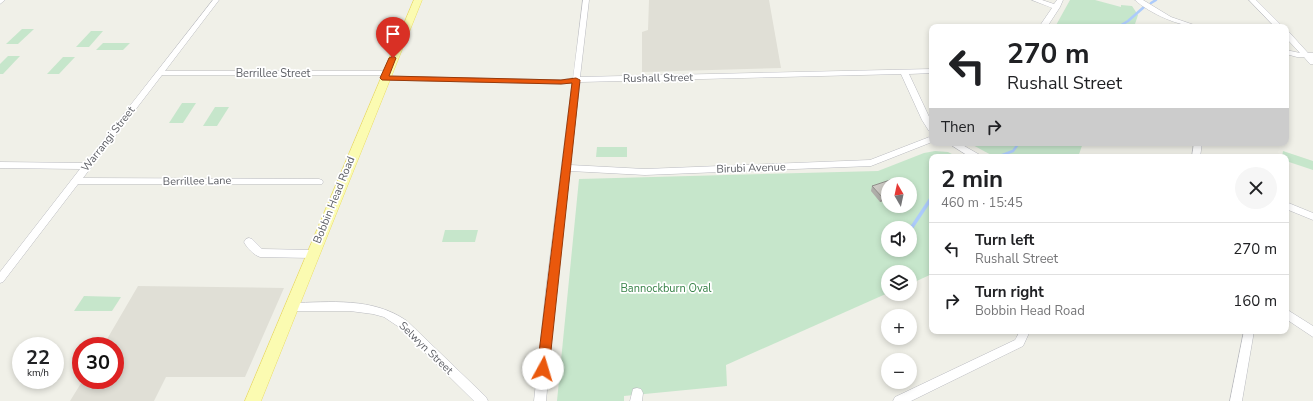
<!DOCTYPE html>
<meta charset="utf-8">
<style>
:root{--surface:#fff;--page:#f6f6f6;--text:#202124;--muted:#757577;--line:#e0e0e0}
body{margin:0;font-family:"Nunito Sans",sans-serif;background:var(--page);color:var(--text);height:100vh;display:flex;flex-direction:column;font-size:15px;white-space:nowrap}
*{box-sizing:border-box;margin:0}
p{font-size:13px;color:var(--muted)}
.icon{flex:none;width:22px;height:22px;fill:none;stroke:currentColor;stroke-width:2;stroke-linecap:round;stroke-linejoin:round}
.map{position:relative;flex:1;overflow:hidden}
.details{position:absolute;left:929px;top:154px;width:360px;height:180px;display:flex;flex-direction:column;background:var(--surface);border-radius:8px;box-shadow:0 2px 6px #0003}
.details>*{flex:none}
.hud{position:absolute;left:929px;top:24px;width:360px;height:122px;border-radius:8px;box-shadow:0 2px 6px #0003;background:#fff;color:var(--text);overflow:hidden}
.needle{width:26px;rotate:351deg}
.controls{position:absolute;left:881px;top:177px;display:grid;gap:8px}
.controls a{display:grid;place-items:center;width:36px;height:36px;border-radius:50%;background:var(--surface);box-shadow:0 2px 6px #0003;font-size:20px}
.speed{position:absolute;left:12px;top:337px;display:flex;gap:8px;font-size:20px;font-weight:700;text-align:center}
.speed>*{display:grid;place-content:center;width:52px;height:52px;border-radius:50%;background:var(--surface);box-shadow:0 2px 6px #0003;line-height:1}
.speed small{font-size:10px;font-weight:400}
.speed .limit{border:6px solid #d22;background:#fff;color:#111}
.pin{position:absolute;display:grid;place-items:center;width:34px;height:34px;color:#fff;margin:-41px -17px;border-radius:50% 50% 50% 0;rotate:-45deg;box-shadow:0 0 4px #0007}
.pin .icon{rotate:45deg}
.me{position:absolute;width:44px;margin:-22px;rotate:6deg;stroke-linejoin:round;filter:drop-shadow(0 0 3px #0008)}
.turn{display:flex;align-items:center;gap:14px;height:84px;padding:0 12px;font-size:18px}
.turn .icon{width:52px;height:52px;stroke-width:2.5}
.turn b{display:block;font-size:28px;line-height:34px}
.then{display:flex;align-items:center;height:38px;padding:0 12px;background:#0003;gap:8px;font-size:15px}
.round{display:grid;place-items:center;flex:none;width:42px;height:42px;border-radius:21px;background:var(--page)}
.head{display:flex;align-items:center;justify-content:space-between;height:68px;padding:0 12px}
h1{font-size:24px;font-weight:700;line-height:30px}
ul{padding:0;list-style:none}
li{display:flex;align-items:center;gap:12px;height:52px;padding:0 12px;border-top:1px solid var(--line)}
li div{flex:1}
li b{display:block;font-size:15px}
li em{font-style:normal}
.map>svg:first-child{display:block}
</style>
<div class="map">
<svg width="1313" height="401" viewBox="0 0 1313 401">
<rect width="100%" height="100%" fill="#f0f0e8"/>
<g fill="#e0dfd6">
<polygon points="649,0 769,0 781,68 642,72 642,32 648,30"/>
<polygon points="138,286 284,288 245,377 166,377 154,401 70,401 83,380 115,380 115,346 103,346"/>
</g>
<g fill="#c6e6cb" fill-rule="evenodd">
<polygon points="1070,0 1095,0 1121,7 1121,5 1132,6 1138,15 1134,27 1055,27"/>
<polygon points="22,29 34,29 18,44 6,44"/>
<polygon points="91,31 103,31 89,47 76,47"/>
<polygon points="103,43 130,43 123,50 96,50"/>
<polygon points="8,56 20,56 3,74 0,74 0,64"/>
<polygon points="63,57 75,57 59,74 47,74"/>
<polygon points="182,103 196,103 183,123 169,123"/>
<polygon points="215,107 229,107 217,126 203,126"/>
<polygon points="969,143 1083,143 1078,157 995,157"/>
<polygon points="597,147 627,147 627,157 596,157"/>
<path d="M 935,151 L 948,152 L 958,157 L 932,157 L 932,274 L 910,284 L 910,272 L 888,272 L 888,293 L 726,365 L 727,386 L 624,396 L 624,401 L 557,401 L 579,179 L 878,171 L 924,153 ZM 888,184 L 910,184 L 910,206 L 888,206 ZM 888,228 L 910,228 L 910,250 L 888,250 Z"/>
<polygon points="1283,151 1313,161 1313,170 1286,161 1286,157 1282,157"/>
<polygon points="445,230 478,230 475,242 442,242"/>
<polygon points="84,296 121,297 112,311 74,311"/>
</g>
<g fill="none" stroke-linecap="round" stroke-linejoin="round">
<g stroke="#accbfb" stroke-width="2.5">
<polyline points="1151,3 1156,0"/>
<polyline points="1118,27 1128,21 1144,7"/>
<polyline points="997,157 1013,151 1019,143"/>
</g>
<polyline stroke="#accbfb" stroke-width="3.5" points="912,227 932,197"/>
<defs>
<g id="minor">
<polygon points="0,0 5,0 0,4"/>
<polygon points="213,0 219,0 165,71 387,71 391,73 387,75 162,75 83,178 319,179 322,180 323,182 322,184 78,184 3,282 0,283 0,272 80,169 0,168 0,162 85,163"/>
<polygon points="583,0 589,0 580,77 932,69 932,73 909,74 932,123 932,132 929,131 922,120 901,74 580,82 570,165 645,169 870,160 932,136 932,142 871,166 645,175 570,171 556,290 546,401 534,401 546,290 572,83 561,84 384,80 380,78 384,76 561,80 573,78"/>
<polygon points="1032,0 1042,0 1054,4 1057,0 1063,0 1060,7 1047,27 1039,27 1052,8"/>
<path d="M 1135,0 L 1143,0 L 1171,17 L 1200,27 C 1180,27 1149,13 1135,0 Z"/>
<polygon points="1249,0 1256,0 1283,27 1275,27"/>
<polygon points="1286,32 1289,32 1308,53 1313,53 1313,64 1310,64 1304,57 1297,57 1286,54 1286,50 1300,53 1286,38"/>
<polygon points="948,143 959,143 980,155 981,157 970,157"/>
<polygon points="1194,143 1202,143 1200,157 1192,157"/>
<polygon points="1286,202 1313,213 1313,220 1286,209"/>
<path d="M 249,238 L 252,239 L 262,249 L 312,250 L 315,251 L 317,254 L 315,257 L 312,258 L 260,257 C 254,255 247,248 244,242 L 246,239 Z"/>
<path d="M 291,303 C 330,302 373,297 407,321 L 486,397 L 488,401 L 474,401 L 399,327 L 384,317 L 373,314 L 350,311 L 291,311 L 287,310 L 286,307 L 287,304 Z"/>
<polygon points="1286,309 1313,326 1313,337 1286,319"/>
<polygon points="1020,331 1030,331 1023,346 911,401 893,401 895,397 1015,340"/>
<polygon points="1244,331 1254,331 1242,401 1230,401"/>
<polygon points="637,388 641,389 643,393 642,401 630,401 633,389"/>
</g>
<polygon id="major" points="414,0 422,0 261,401 245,401"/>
</defs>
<use href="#minor" stroke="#babbc0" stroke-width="1"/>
<use href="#major" stroke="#ebdd65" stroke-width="1"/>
<use href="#minor" fill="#fff" fill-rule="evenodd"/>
<use href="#major" fill="#fbfbb1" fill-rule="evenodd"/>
</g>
<polygon fill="#afaea9" points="888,184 888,199 880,202 871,191 872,186"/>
<polygon fill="#8f8d89" points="888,195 888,199 880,202 882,197"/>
<polygon fill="#cccac4" stroke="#8f8d89" points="896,178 902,184 888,184 888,195 882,197 872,186"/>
<polygon fill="#ea580c" stroke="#983908" points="393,56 396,58 389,76 561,80 576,78 580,80 549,369 547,373 543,374 539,373 537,369 572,83 561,84 382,80 380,78 389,58"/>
<g text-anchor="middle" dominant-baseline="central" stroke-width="3.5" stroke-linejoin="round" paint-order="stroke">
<g font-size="11" fill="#5f6167" stroke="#fff">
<text x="273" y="73">Berrillee Street</text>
<text transform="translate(658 78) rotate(-1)">Rushall Street</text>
<text transform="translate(108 139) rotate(-52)">Warrangi Street</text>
<text transform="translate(751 168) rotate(-2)">Birubi Avenue</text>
<text transform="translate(197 181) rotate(-1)">Berrillee Lane</text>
<text transform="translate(334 200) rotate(-68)">Bobbin Head Road</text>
<text transform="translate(426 348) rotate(44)">Selwyn Street</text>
</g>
<g font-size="11" fill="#398349" stroke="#fff">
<text x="666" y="288">Bannockburn Oval</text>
</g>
</g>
</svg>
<div class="controls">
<a><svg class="needle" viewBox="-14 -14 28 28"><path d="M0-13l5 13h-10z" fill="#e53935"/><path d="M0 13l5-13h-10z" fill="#757577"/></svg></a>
<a><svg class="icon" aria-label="sound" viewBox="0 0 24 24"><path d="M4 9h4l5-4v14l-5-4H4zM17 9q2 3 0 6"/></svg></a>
<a><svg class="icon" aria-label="layers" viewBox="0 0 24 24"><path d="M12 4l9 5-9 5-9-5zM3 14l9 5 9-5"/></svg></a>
<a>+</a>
<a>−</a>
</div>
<div class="speed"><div>22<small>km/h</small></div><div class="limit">30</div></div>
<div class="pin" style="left:393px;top:58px;background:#d93025"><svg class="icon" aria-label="arrive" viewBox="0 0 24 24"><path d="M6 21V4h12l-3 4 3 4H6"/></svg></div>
<svg class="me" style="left:543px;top:369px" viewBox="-20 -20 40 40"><circle r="19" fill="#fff"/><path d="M0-13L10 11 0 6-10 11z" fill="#ea580c"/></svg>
<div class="hud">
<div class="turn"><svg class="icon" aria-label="left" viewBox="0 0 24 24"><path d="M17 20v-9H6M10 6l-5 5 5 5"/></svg><div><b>270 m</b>Rushall Street</div></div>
<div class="then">Then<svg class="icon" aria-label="right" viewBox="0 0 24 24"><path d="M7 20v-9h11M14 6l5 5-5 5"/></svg></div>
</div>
<section class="details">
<div class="head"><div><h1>2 min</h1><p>460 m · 15:45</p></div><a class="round"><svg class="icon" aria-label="close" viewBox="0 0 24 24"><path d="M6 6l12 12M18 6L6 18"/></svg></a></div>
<ul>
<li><svg class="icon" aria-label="left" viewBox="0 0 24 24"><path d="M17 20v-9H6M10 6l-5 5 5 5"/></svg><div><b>Turn left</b><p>Rushall Street</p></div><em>270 m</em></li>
<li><svg class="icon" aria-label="right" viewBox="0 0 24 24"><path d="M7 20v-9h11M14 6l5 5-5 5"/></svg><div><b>Turn right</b><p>Bobbin Head Road</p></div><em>160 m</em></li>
</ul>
</section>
</div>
